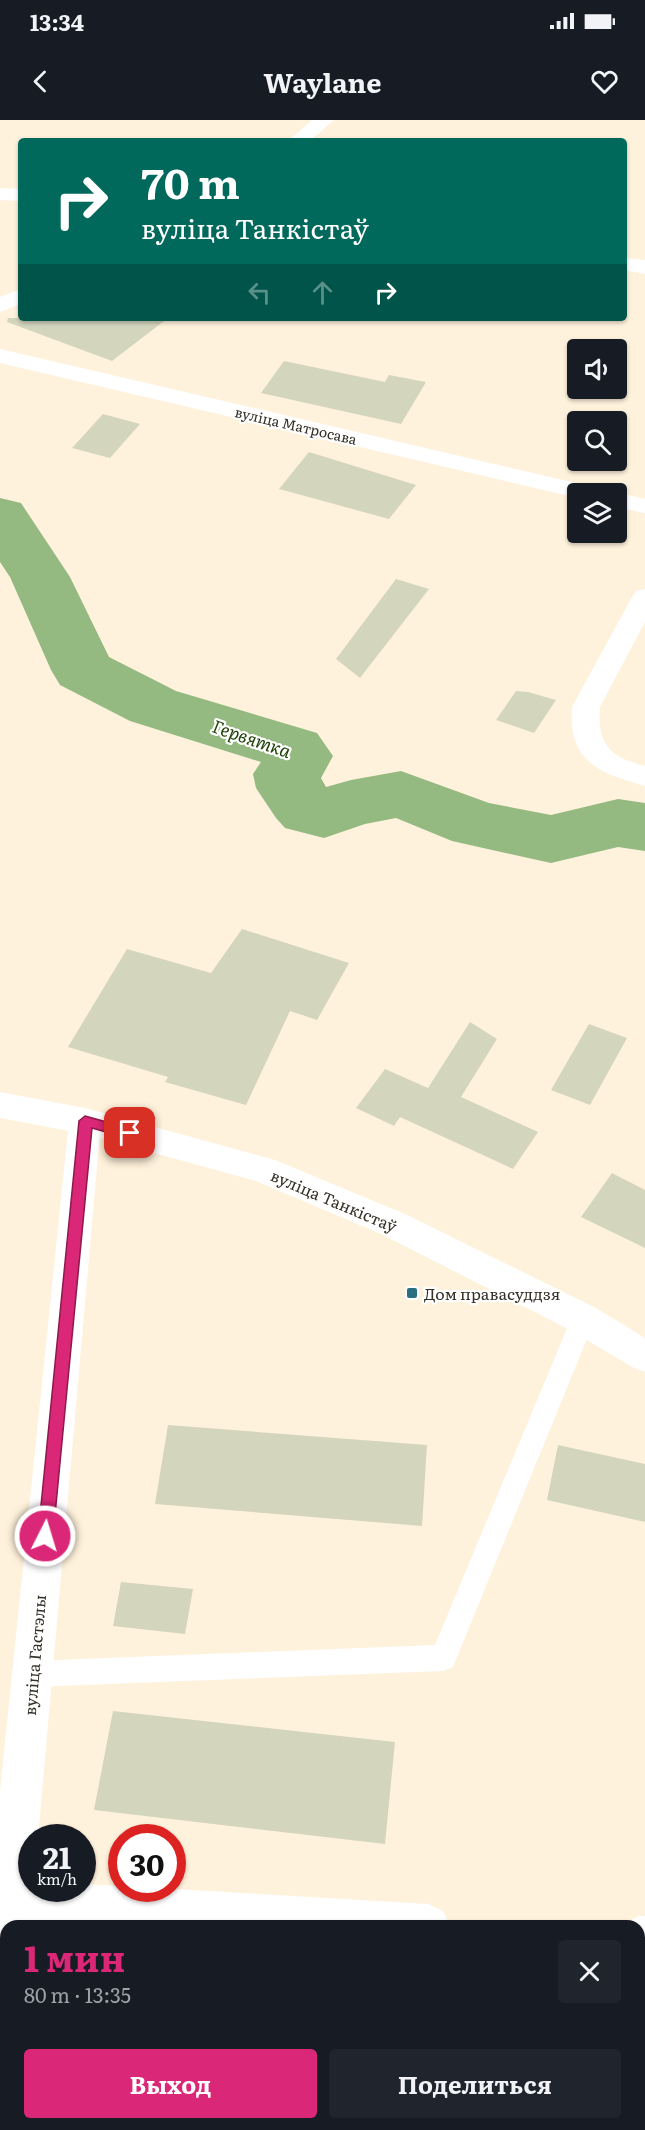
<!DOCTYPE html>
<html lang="ru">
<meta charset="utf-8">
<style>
:root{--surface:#171b24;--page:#20242c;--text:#f1f3f6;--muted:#9ea1a6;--accent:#db2777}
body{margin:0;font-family:Literata,serif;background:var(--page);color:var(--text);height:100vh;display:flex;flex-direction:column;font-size:22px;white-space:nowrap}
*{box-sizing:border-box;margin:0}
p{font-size:20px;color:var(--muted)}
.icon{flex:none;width:33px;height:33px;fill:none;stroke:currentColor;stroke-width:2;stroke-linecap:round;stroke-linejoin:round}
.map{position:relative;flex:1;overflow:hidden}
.drawer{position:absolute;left:0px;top:1800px;width:645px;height:210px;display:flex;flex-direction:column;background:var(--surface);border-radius:18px 18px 0 0;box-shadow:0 2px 4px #0004}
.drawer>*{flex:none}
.guide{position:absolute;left:18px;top:18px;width:609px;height:183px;border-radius:6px;box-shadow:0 2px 4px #0004;background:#00695c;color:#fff;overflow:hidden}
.tools{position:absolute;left:567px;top:219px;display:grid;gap:12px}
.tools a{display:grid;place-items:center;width:60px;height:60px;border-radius:6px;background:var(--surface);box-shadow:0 2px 4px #0004;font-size:30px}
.speed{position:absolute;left:18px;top:1704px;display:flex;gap:12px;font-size:30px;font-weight:700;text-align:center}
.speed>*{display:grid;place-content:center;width:78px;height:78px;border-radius:50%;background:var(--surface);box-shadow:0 2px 4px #0004;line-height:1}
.speed small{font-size:15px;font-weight:400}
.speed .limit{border:9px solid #d22;background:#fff;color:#111}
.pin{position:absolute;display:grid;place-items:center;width:51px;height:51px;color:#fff;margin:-26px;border-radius:12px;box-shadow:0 3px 9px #0006}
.me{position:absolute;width:66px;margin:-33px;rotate:5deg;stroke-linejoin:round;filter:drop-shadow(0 0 4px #0008)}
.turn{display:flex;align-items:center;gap:21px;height:126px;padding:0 24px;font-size:27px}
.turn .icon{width:78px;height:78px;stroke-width:2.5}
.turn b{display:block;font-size:42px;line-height:51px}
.lanes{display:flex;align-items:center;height:57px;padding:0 24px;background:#0003;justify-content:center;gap:30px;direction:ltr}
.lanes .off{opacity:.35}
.round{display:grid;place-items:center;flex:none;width:63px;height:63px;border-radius:6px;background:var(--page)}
.overview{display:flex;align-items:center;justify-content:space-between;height:102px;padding:0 24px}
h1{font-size:36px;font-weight:700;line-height:45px;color:var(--accent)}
.button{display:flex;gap:12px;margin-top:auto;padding:12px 24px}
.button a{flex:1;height:69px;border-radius:6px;background:var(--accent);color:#fff;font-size:24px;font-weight:700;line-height:69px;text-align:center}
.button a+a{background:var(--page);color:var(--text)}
.status{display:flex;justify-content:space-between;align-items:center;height:42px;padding:0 30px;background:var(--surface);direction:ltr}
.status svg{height:16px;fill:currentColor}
header{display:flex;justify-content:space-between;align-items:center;height:78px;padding:0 24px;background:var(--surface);font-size:27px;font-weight:700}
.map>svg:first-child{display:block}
</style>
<div class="status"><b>13:34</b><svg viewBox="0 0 49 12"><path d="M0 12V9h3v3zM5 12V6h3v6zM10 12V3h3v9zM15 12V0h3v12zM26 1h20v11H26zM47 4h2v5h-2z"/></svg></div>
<header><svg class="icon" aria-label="back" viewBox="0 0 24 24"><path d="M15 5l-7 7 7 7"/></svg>Waylane<svg class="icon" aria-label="heart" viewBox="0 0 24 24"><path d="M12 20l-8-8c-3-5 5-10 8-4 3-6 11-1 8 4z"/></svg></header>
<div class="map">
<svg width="645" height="2010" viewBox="0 0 645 2010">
<rect width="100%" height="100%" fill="#fff2dc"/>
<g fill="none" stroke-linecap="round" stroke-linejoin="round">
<polygon fill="#94ba82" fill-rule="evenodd" points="0,378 21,383 70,457 109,537 176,571 317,613 333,636 321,658 326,667 351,660 401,651 489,683 551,695 618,679 645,683 645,731 618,727 551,743 452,721 396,698 365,704 324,718 285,708 276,698 256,668 253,654 261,642 130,601 60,565 51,550 10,457 0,442"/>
</g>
<g fill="#d4d5bd">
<polygon points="8,198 168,198 112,241 7,202"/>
<polygon points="284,241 385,262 389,255 426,262 401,304 261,273"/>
<polygon points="103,294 140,304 110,338 72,328"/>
<polygon points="309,332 416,365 389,399 279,369"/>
<polygon points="396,459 429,469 360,558 336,539"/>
<polygon points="516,571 528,572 556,580 534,613 496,600"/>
<polygon points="242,809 349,843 317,900 290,891 246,985 165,962 168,957 68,927 127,829 211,853"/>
<polygon points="470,902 497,919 461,977 538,1012 513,1049 400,997 394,1006 356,988 385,949 428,968"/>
<polygon points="589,904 627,918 590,985 551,970"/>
<polygon points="612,1053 645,1070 645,1128 581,1097"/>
<polygon points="168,1305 427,1325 422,1406 155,1384"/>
<polygon points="558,1325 645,1344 645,1402 547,1380"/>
<polygon points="121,1462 193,1469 185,1514 113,1506"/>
<polygon points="113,1591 395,1622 385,1724 94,1690"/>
</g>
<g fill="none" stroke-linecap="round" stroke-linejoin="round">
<polygon fill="#fff" fill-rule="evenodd" points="583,1189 592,1192 595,1199 453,1547 443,1551 32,1567 22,1563 18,1554 22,1545 32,1541 435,1525 571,1199 574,1192"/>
<g fill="#fff" fill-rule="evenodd">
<polygon points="0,68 21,69 21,81 0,80"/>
<polygon points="624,138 645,140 645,154 624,150"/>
<polygon points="0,229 593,367 602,369 605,374 578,374 578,378 0,243"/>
<polygon points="616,372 645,379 645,393 616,387 616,374 608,374"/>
<path d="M 645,469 L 645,502 L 600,587 C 597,624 609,637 645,646 L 645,666 C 599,653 568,642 572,587 L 632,477 L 636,471 Z"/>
<polygon points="85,988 97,992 101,1001 38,1718 32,1718 32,1768 82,1768 82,1764 122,1766 122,1768 157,1768 428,1784 443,1791 450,1806 6,1806 6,1897 0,1899 0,1671 69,1001 73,992"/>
<polygon points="639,1796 645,1796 645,1840 639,1840 639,1806 622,1806 624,1803"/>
</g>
<g fill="#fff" fill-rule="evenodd">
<polygon points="312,0 334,0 310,21 288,21"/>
<polygon points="21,169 21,184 0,192 0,177"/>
<polygon points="0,972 85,988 275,1040 405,1094 596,1188 645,1218 645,1252 632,1247 570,1210 381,1114 256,1061 85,1014 0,998"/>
</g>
</g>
<polygon fill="#db2777" stroke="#8e194d" stroke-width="1.5" points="85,996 135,1010 137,1013 130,1019 92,1008 53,1416 51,1421 45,1423 40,1421 38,1416 79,1001"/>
<rect fill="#2a6f7f" stroke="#fff" stroke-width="2" x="406" y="1167" width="12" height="12" rx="3"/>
<g text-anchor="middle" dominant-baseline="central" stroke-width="4.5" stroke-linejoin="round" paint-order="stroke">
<g font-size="14" fill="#353128" stroke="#fff">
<text transform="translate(296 305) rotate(13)">вуліца Матросава</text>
</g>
<g font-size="16" fill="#353128" stroke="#fff">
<text transform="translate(334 1080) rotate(23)">вуліца Танкістаў</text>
<text transform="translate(34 1535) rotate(-85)">вуліца Гастэлы</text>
</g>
<g font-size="16" fill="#353128" stroke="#fff" text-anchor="start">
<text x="424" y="1173">Дом правасуддзя</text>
</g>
<g font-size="18" font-style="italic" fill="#204308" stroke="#fff">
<text transform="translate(252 618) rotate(19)">Гервятка</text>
</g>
</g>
</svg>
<div class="tools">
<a><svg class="icon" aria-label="sound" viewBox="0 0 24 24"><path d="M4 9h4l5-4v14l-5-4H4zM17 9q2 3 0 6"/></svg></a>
<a><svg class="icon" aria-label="search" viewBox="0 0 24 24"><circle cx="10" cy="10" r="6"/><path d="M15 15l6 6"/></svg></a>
<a><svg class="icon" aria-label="layers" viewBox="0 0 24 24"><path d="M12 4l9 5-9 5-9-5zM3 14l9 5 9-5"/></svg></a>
</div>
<div class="speed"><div>21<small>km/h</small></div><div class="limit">30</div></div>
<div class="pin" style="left:130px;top:1013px;background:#d93025"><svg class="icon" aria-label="arrive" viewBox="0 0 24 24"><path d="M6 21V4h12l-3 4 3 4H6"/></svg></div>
<svg class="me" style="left:45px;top:1416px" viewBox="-20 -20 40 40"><circle r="17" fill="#db2777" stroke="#fff" stroke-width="3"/><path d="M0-11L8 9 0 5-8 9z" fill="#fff"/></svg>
<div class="guide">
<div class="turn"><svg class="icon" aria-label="right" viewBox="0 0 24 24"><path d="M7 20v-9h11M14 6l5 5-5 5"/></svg><div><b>70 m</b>вуліца Танкістаў</div></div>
<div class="lanes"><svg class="icon off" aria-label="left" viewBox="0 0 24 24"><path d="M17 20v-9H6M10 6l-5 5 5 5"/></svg><svg class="icon off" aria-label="ahead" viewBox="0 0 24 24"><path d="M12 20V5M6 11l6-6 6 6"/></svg><svg class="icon" aria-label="right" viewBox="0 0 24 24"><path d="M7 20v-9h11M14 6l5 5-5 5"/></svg></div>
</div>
<section class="drawer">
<div class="overview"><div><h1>1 мин</h1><p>80 m · 13:35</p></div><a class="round"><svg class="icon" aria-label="close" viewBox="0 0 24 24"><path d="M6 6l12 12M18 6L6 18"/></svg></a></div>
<div class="button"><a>Выход</a><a>Поделиться</a></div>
</section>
</div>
